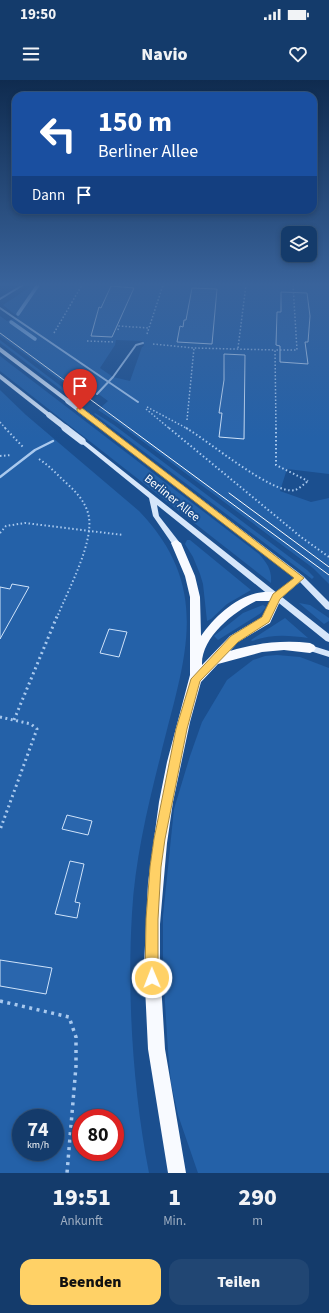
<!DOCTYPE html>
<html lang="de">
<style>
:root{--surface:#143b6b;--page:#214673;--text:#f1f3f6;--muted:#9dadc1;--line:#33557e;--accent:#ffd166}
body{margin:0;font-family:"Source Sans 3",sans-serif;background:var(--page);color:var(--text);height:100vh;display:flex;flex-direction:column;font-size:15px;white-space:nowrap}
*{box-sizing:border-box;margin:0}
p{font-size:13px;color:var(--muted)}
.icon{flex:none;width:22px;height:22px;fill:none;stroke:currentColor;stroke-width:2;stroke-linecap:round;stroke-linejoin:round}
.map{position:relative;height:1093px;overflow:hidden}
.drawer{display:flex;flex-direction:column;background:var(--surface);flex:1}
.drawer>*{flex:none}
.guide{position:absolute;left:12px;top:12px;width:305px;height:122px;border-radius:12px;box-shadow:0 2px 6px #0003,0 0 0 1px var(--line);background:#1a4fa0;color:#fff;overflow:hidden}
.fabs{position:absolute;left:281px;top:146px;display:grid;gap:8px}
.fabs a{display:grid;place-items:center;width:36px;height:36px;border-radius:8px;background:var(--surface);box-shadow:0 2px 6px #0003,0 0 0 1px var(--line);font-size:20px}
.speed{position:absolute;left:12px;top:1029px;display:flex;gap:8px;font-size:20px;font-weight:700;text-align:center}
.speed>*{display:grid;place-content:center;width:52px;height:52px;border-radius:50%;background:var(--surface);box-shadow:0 2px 6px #0003,0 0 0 1px var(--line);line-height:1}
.speed small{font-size:10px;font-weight:400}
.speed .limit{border:6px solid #d22;background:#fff;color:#111}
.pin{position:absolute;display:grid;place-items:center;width:34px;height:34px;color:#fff;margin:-41px -17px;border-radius:50% 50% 50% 0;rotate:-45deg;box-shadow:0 0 4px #0007}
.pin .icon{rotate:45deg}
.me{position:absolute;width:44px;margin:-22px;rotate:359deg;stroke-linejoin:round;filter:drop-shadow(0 0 3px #0008)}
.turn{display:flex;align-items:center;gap:14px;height:84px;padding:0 20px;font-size:18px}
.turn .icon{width:52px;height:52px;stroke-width:2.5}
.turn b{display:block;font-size:28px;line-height:34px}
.then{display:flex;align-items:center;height:38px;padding:0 20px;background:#0003;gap:8px;font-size:15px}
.eta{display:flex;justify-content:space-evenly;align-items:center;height:68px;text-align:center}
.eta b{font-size:24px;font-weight:800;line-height:28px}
.button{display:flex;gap:8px;margin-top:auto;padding:8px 20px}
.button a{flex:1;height:46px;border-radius:12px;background:var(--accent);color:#111;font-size:16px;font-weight:800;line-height:46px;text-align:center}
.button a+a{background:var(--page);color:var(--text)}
.status{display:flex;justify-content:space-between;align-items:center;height:28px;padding:0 20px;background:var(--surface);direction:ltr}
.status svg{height:11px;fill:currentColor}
header{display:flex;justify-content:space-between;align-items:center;height:52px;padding:0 20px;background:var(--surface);font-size:18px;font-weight:800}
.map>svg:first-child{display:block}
</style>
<div class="status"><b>19:50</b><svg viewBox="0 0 49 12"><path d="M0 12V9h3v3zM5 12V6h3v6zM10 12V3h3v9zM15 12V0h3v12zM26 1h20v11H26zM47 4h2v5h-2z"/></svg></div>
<header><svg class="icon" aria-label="menu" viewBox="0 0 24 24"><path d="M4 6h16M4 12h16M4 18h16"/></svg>Navio<svg class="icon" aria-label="heart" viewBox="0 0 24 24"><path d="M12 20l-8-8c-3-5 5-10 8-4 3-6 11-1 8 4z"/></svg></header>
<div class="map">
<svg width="329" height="1093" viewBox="0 0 329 1093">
<rect width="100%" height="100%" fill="#1b4f8f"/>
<g fill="#2461a8" fill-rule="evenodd">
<path d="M 33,205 L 329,205 L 329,394 L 287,389 L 280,411 L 311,422 L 329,418 L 329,504 L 313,488 L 118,343 L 98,330 L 108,321 L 89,307 L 80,317 L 68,306 L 0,256 L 0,236 L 7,241 L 18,237 L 3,225 ZM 116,260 L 142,261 L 144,266 L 142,267 L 130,301 L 113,297 L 100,288 L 115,265 Z"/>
<polygon points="0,260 78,319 76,321 0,263"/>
<path d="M 0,276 L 259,474 C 267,483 272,490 271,503 L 0,291 Z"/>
<path d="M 0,310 L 26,335 L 139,431 C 216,511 182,585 160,678 C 147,729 135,781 132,833 C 127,917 133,1011 149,1093 L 0,1093 ZM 21,1038 L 55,1038 L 55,1072 L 21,1072 ZM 81,1038 L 115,1038 L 115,1072 L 81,1072 Z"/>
<polygon points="95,333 114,345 307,490 314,497 312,499 94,334"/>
<polygon points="187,460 190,460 251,510 227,524 211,539 207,541 203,504 200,494 193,477 185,464"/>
<polygon points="299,523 310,525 329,538 329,541 324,544"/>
<polygon points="263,525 266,527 261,533 218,560 214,556 243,533"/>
<path d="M 285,538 L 308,558 C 288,555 271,554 252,561 L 251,560 Z"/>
<polygon points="277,575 300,577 329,588 329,1093 198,1093 178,1035 171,1003 168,971 163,891 163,836 174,729 190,676 202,642 227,600 253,580 265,576"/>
</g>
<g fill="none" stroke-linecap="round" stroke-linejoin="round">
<g stroke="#9cc4f0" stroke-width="3.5">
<polyline points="18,234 38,205"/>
<polyline points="11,242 35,259"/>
</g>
</g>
<g fill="#2a66ad" stroke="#cfe3fa">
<polygon points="111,206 134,208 112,257 91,256 99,227 101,228"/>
<polygon points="192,208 217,209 212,264 177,262 180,246 183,247 184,240 186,240"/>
<polygon points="281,212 307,213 310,236 308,262 305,262 308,284 280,282 280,266 276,265 277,232 281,232"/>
<polygon points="224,274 245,275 244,359 219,357 222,333 219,333 224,300"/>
<polygon points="12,504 29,507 0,559 0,507 10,509"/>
<polygon points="109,549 127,552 119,577 100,573"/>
<polygon points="67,735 92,741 88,755 62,749"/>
<polygon points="70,781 84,784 75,822 80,823 77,838 55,834"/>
<polygon points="0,880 52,888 46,914 0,906"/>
</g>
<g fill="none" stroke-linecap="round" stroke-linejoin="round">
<g stroke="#a9c9ee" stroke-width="1.5" stroke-dasharray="1.5 2" stroke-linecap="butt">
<polyline points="118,250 119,246 149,248"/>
<polyline points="54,253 82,205"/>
<polyline points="147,254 163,205"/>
<polyline points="87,261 115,262"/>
<polyline points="153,264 194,268 275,270"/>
<polyline points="238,268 246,205"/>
<polyline points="147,327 188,349"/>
<polyline points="146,329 170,349"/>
<polyline points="187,340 194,268"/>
<polyline points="0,342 6,349"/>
<polyline points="276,349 275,270 297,270 293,205"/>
</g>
<g stroke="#a9c9ee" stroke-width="2" stroke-dasharray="1.5 2.5" stroke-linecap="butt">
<polyline points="5,348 23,367"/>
<polyline points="169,348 301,457 329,477"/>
<path d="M 186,348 C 206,359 274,416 295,410 C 299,409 304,404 308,401"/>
<polyline points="276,348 276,385 308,401"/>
<polyline points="0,376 11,375"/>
<path d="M 39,379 C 48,385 55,392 62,399 C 73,409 84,419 88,433 C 96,459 68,510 58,535"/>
<polyline points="0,453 6,446 25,443 123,455"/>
</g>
<g stroke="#a9c9ee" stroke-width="3" stroke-dasharray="2 3.5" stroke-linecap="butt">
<polyline points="0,637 31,644 37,649 0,750"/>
<polyline points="14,640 58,534"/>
</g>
<polyline stroke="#a9c9ee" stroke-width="3.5" stroke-dasharray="3 4.5" stroke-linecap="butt" points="0,921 69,937 76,957 76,986 67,1093"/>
<g stroke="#a9c9ee" stroke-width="2">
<polyline points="0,219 23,205"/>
<polyline points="0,228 138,322"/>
<polyline points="97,314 113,297 136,265 143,263"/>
</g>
<polyline stroke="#a9c9ee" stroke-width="2.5" points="0,397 35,370 53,361"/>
<g fill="#d6e6fa" fill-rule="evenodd">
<polygon points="0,267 70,320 70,322 66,322 0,272"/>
<polygon points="0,294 51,334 51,336 47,336 0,299"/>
<polygon points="103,345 303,496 329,522 329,530 326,529 300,502 282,517 329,554 329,562 326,561 157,425 159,436 180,463 176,466 173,465 153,436 149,418 80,362 80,360 84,360 277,513 295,498 101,348 100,347"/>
<polygon points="310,565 329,571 329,577 307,570 306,568 307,566"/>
</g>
<path fill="#f8faff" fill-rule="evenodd" d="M 176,460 L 181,463 L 195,496 L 200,517 L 201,556 C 218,532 249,504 281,514 L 282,517 L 270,543 L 238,562 L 230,571 C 257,563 282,560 310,563 L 314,565 L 316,568 L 314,571 L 310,573 L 284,570 L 262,572 L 218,584 L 201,602 L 190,642 L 173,722 L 167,763 L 160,844 L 160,886 L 165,969 L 186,1093 L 168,1093 L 148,969 L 144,886 L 148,803 L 159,722 L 167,682 L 190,595 L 190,517 L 185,496 L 171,463 ZM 256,521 L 270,521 L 262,537 L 230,556 L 202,585 C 201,558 233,532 256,521 Z"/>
<g stroke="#fff" stroke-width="1">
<polyline points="0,253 329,495"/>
<polyline points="229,413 329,487"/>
</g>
<g stroke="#d6e6fa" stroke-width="5.5">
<polyline points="68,321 103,347"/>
<polyline points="49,335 67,349"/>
</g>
<polyline stroke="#d6e6fa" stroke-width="7" points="65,348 82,361"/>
</g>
<linearGradient id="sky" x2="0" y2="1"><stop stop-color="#0f2b4f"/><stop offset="0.57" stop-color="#39639b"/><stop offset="1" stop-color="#39639b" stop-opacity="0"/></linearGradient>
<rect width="329" height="359" fill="url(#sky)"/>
<polygon fill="#ffd166" stroke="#a68842" points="77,328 82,328 304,498 280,519 269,542 238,562 200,601 187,649 165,759 161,787 158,839 158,898 156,903 152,905 147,903 145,898 146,839 150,787 154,759 176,649 191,599 231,556 262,537 273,514 294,498 77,331"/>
<g text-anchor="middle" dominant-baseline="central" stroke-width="4" stroke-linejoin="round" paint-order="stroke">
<g font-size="12" fill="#fff" stroke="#1b4f8f">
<text transform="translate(172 418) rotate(39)">Berliner Allee</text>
</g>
</g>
</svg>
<div class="fabs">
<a><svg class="icon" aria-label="layers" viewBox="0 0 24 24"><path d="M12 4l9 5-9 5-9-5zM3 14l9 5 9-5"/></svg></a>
</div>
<div class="speed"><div>74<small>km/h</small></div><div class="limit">80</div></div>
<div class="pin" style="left:80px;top:330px;background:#d93025"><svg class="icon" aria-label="arrive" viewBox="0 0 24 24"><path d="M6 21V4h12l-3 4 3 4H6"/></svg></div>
<svg class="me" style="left:152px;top:898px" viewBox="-20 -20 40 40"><circle r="17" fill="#ffd166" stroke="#fff" stroke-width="3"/><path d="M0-11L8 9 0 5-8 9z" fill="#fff"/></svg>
<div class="guide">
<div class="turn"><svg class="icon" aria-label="left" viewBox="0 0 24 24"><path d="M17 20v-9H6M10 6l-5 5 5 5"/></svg><div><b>150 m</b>Berliner Allee</div></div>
<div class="then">Dann<svg class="icon" aria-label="arrive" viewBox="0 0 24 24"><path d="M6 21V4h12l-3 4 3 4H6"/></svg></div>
</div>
</div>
<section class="drawer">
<div class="eta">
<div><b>19:51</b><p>Ankunft</p></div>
<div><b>1</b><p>Min.</p></div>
<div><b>290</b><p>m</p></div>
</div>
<div class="button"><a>Beenden</a><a>Teilen</a></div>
</section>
